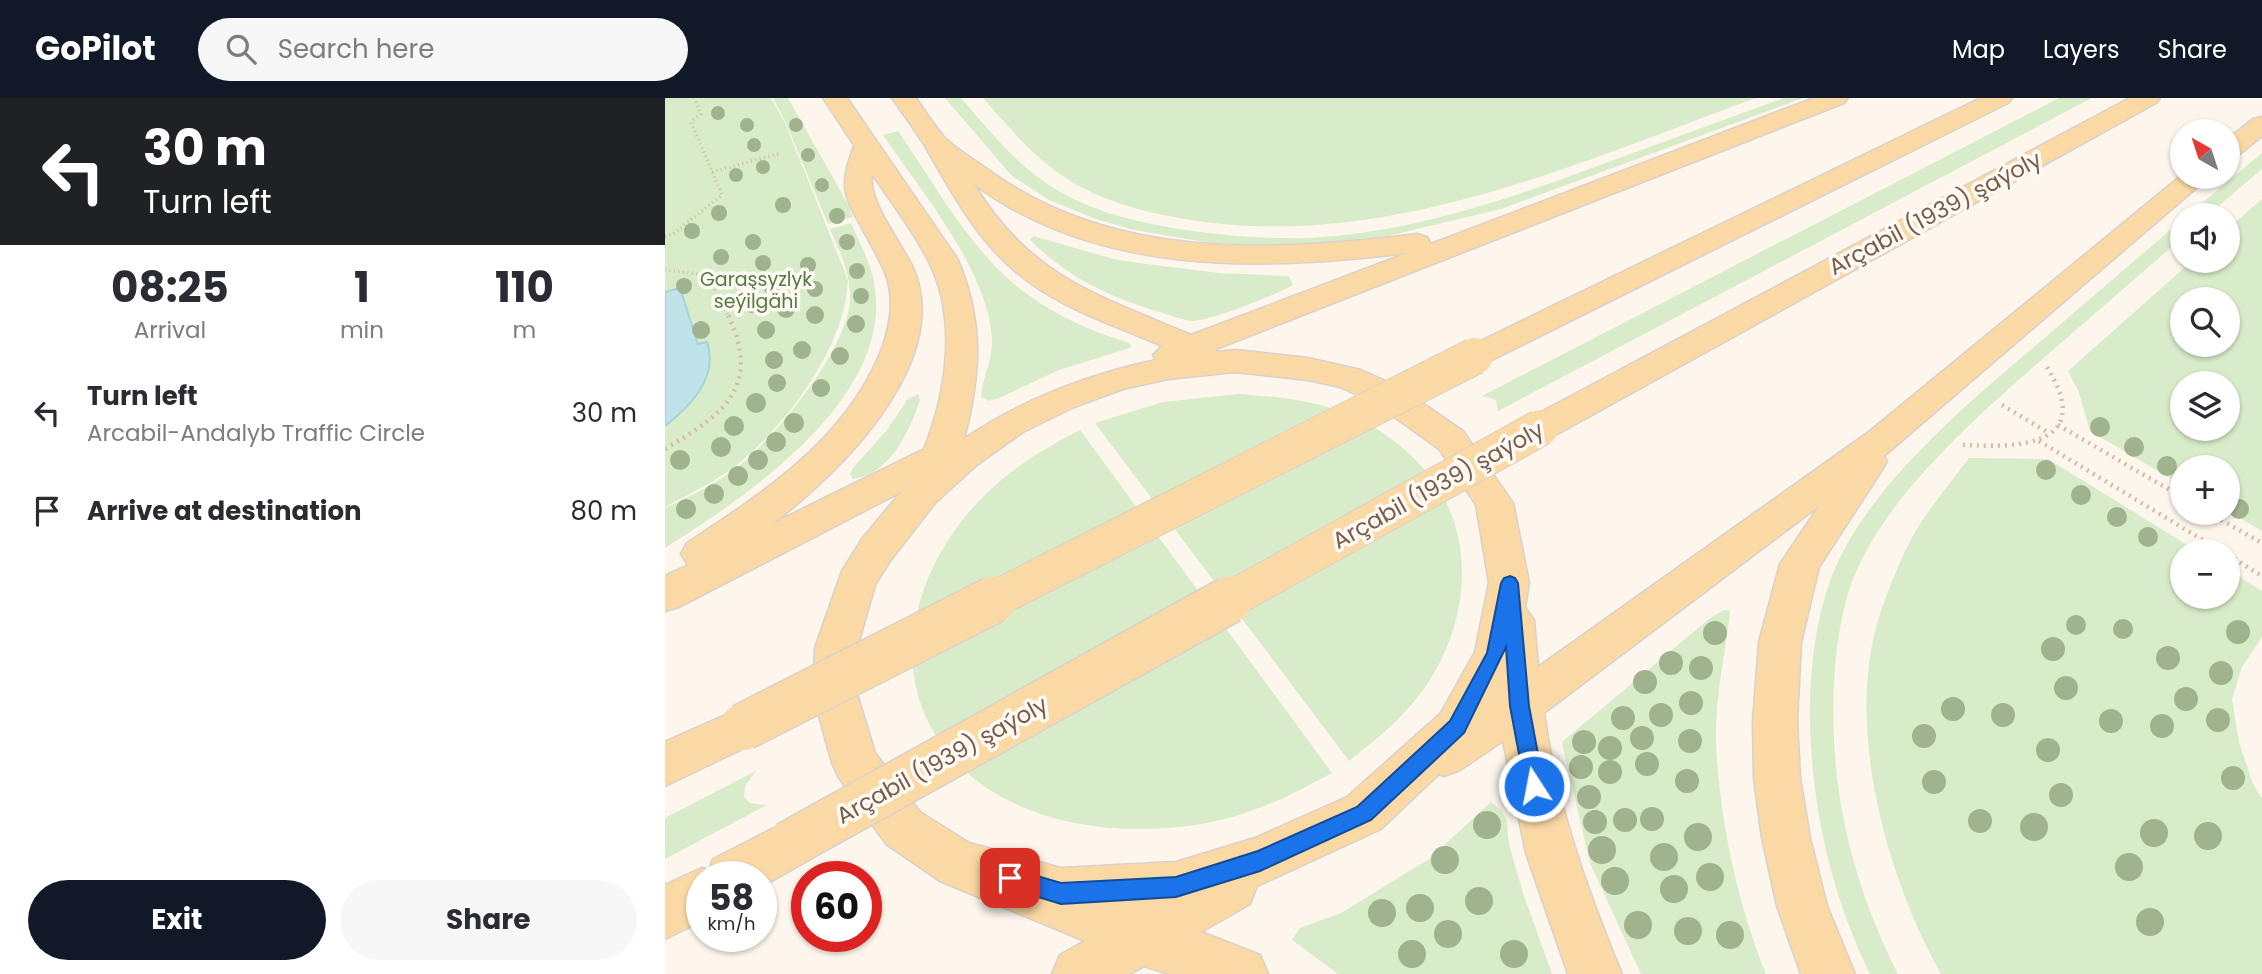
<!DOCTYPE html>
<meta charset="utf-8">
<style>
:root{--surface:#fff;--page:#f7f7f7;--text:#2b2b33;--muted:#7c7c81;--accent:#111827}
body{margin:0;font-family:Poppins,sans-serif;background:var(--page);color:var(--text);height:100vh;display:flex;flex-direction:column;font-size:26px;white-space:nowrap}
*{box-sizing:border-box;margin:0}
p{font-size:23px;color:var(--muted)}
.icon{flex:none;width:38px;height:38px;fill:none;stroke:currentColor;stroke-width:2;stroke-linecap:round;stroke-linejoin:round}
.map{position:relative;flex:1;overflow:hidden}
.drawer{display:flex;flex-direction:column;background:var(--surface);width:665px}
.drawer>*{flex:none}
.banner{background:#202124;color:#fff;overflow:hidden}
.needle{width:46px;rotate:321deg}
.tools{position:absolute;left:1505px;top:21px;display:grid;gap:14px}
.tools a{display:grid;place-items:center;width:70px;height:70px;border-radius:50%;background:var(--surface);box-shadow:0 2px 5px #0004;font-size:35px}
.speed{position:absolute;left:21px;top:763px;display:flex;gap:14px;font-size:35px;font-weight:700;text-align:center}
.speed>*{display:grid;place-content:center;width:91px;height:91px;border-radius:50%;background:var(--surface);box-shadow:0 2px 5px #0004;line-height:1}
.speed small{font-size:18px;font-weight:400}
.speed .limit{border:10px solid #d22;background:#fff;color:#111}
.pin{position:absolute;display:grid;place-items:center;width:60px;height:60px;color:#fff;margin:-30px;border-radius:14px;box-shadow:0 4px 10px #0006}
.me{position:absolute;width:77px;margin:-38px;rotate:349deg;stroke-linejoin:round;filter:drop-shadow(0 0 5px #0008)}
.turn{display:flex;align-items:center;gap:24px;height:147px;padding:0 28px;font-size:32px}
.turn .icon{width:91px;height:91px;stroke-width:2.5}
.turn b{display:block;font-size:49px;line-height:60px}
.eta{display:flex;justify-content:space-evenly;align-items:center;height:119px;text-align:center}
.eta b{font-size:42px;font-weight:700;line-height:49px}
.cta{display:flex;gap:14px;margin-top:auto;padding:14px 28px}
.cta a{flex:1;height:80px;border-radius:42px;background:var(--accent);color:#fff;font-size:28px;font-weight:700;line-height:80px;text-align:center}
.cta a+a{background:var(--page);color:var(--text)}
ul{padding:0;list-style:none}
li{display:flex;align-items:center;gap:21px;height:98px;padding:0 28px}
li div{flex:1}
li b{display:block;font-size:26px}
li em{font-style:normal}
header{display:flex;align-items:center;gap:42px;box-sizing:border-box;height:98px;padding:0 35px;background:var(--accent);color:#fff}
header strong{font-size:33px}
nav{display:flex;gap:38px;margin-inline-start:auto;font-size:24px}
.search{width:490px;height:63px;background:var(--page);display:flex;align-items:center;gap:18px;box-sizing:border-box;padding:0 24px;border-radius:38px;color:var(--muted);font-size:26px}
main{display:flex;flex:1;min-height:0}
.map>svg:first-child{display:block}
</style>
<header>
<strong>GoPilot</strong>
<div class="search"><svg class="icon" aria-label="search" viewBox="0 0 24 24"><circle cx="10" cy="10" r="6"/><path d="M15 15l6 6"/></svg>Search here</div>
<nav><a>Map</a><a>Layers</a><a>Share</a></nav>
</header>
<main>
<section class="drawer">
<div class="banner">
<div class="turn"><svg class="icon" aria-label="left" viewBox="0 0 24 24"><path d="M17 20v-9H6M10 6l-5 5 5 5"/></svg><div><b>30 m</b>Turn left</div></div>
</div>
<div class="eta">
<div><b>08:25</b><p>Arrival</p></div>
<div><b>1</b><p>min</p></div>
<div><b>110</b><p>m</p></div>
</div>
<ul>
<li><svg class="icon" aria-label="left" viewBox="0 0 24 24"><path d="M17 20v-9H6M10 6l-5 5 5 5"/></svg><div><b>Turn left</b><p>Arcabil-Andalyb Traffic Circle</p></div><em>30 m</em></li>
<li><svg class="icon" aria-label="arrive" viewBox="0 0 24 24"><path d="M6 21V4h12l-3 4 3 4H6"/></svg><div><b>Arrive at destination</b></div><em>80 m</em></li>
</ul>
<div class="cta"><a>Exit</a><a>Share</a></div>
</section>
<div class="map">
<svg width="1597" height="876" viewBox="0 0 1597 876">
<rect width="100%" height="100%" fill="#fdf6ec"/>
<g fill="#d8ecc9" fill-rule="evenodd">
<path d="M 0,0 L 106,0 L 120,25 L 183,182 C 181,249 118,333 65,372 C 45,386 22,397 0,409 Z"/>
<polygon points="108,0 123,0 184,108 188,119 163,126 121,25"/>
<path d="M 280,0 L 296,0 C 322,30 346,60 378,83 C 422,114 474,125 527,133 C 566,138 604,141 643,140 C 745,135 841,102 935,67 C 996,45 1058,22 1119,0 L 1138,0 L 836,111 L 723,138 L 614,149 L 540,144 L 469,132 L 431,121 L 384,102 L 347,78 Z"/>
<path d="M 318,0 L 1091,0 C 912,65 727,151 532,123 C 492,117 452,108 416,89 C 375,67 348,34 318,0 Z"/>
<polygon points="1394,0 1427,0 833,313 831,302 817,298"/>
<path d="M 233,33 C 265,79 294,132 333,171 C 367,206 416,231 462,244 L 466,247 L 465,250 L 394,272 L 334,300 L 324,303 L 316,299 C 317,280 328,262 327,241 C 323,172 256,93 218,37 Z"/>
<polygon points="1597,55 1597,71 1543,117 1523,117"/>
<path d="M 1597,101 L 1597,433 L 1563,413 L 1563,369 L 1517,369 L 1517,387 L 1425,333 L 1413,292 L 1403,273 L 1527,163 L 1563,163 L 1563,131 ZM 1517,201 L 1563,201 L 1563,247 L 1517,247 ZM 1517,285 L 1563,285 L 1563,331 L 1517,331 Z"/>
<path d="M 1517,122 L 1517,140 C 1474,177 1432,214 1389,251 C 1318,313 1211,403 1183,496 C 1169,544 1167,593 1169,643 C 1173,725 1196,803 1233,876 L 1205,876 C 1172,808 1153,737 1147,662 C 1142,605 1145,544 1163,489 C 1194,394 1302,306 1376,243 C 1423,203 1470,162 1517,122 Z"/>
<path d="M 186,125 C 195,146 207,167 210,190 C 226,302 82,398 0,450 L 0,410 C 24,399 48,387 70,371 C 109,341 182,253 185,202 C 186,176 175,154 165,131 Z"/>
<path d="M 369,138 L 448,161 L 481,166 L 554,175 L 624,178 L 628,187 C 613,196 543,224 527,223 C 516,222 505,217 495,214 C 446,200 402,179 365,142 Z"/>
<path d="M 253,296 L 255,302 C 245,332 225,377 188,381 L 185,376 L 188,370 L 222,332 L 242,302 Z"/>
<path d="M 573,296 C 609,298 644,302 678,314 C 714,328 747,353 769,384 C 817,452 799,545 747,606 C 728,628 707,645 684,663 L 430,325 L 498,304 Z"/>
<path d="M 415,332 L 667,675 C 639,690 611,705 580,715 C 492,744 364,737 295,668 C 213,586 247,466 323,394 C 350,368 382,349 415,332 Z"/>
<path d="M 1304,360 L 1383,361 L 1532,453 L 1517,453 L 1517,499 L 1563,499 L 1563,472 L 1597,493 L 1597,539 L 1577,569 L 1567,601 L 1574,644 L 1588,686 L 1597,700 L 1597,876 L 1276,876 C 1219,774 1175,614 1220,502 C 1229,478 1240,450 1253,429 C 1268,405 1287,383 1304,360 Z"/>
<path d="M 1059,512 L 1064,512 L 1065,515 C 1060,557 1050,600 1051,642 C 1054,720 1072,804 1101,876 L 976,876 L 925,765 L 897,644 L 1044,521 Z"/>
<polygon points="91,673 80,688 79,699 85,705 102,707 0,761 0,720"/>
<polygon points="826,704 837,713 842,724 844,746 858,795 887,876 673,876 627,842 635,830 676,815 764,761"/>
</g>
<path fill="#bfe3e8" stroke="#a5d3da" stroke-width="2" d="M 15,190 L 33,246 L 42,244 C 54,279 26,308 0,328 L 0,194 Z"/>
<g fill="none" stroke-linecap="round" stroke-linejoin="round">
<defs>
<g id="primary">
<path d="M 158,0 L 182,0 L 293,162 C 319,224 316,276 299,341 C 358,301 421,277 491,262 L 488,257 L 497,248 C 447,226 391,209 350,173 C 310,139 286,93 260,48 C 250,32 238,16 227,0 L 251,0 C 260,13 269,27 279,39 C 291,51 308,61 322,71 C 447,163 605,154 752,136 L 762,139 L 766,146 L 1149,0 L 1183,0 L 1179,5 L 551,251 L 551,254 L 570,252 L 643,260 L 696,272 L 734,289 L 798,333 L 848,405 L 864,485 L 860,509 L 869,522 L 873,569 L 1205,333 L 1517,77 L 1544,79 L 1219,358 L 1222,363 L 1217,372 L 1154,469 L 1136,544 L 1132,623 L 1135,680 L 1145,740 L 1162,808 L 1190,876 L 1136,876 L 1112,808 L 1097,740 L 1089,680 L 1088,623 L 1094,544 L 1115,466 L 1154,408 L 879,615 C 892,707 921,790 957,876 L 903,876 L 861,755 L 838,643 L 795,672 L 779,678 L 774,676 L 716,731 L 592,788 L 585,806 L 536,834 L 595,857 L 603,876 L 504,876 L 479,868 L 465,876 L 387,876 L 395,857 L 420,843 L 275,783 L 221,746 L 174,680 L 167,665 L 148,596 L 150,550 L 177,473 L 197,441 L 236,394 L 14,509 L 0,513 L 0,478 L 23,467 L 16,456 L 22,445 C 98,395 177,344 214,258 C 224,233 230,207 222,180 C 215,156 180,108 180,89 C 179,75 185,60 189,47 ZM 207,76 C 226,104 248,132 263,162 C 293,220 282,293 259,351 L 107,426 C 174,376 287,265 249,172 C 237,144 203,106 207,76 ZM 309,86 C 432,178 597,173 742,155 L 526,237 C 432,197 365,179 309,86 ZM 570,274 L 643,282 L 675,289 L 710,305 L 774,351 L 811,407 L 824,485 L 810,554 L 776,615 L 682,699 L 590,740 L 511,764 L 396,770 L 304,745 L 255,714 L 210,655 L 192,596 L 192,550 L 210,487 L 225,463 L 270,405 L 313,366 L 358,334 L 409,309 L 458,291 L 503,281 Z"/>
<polygon points="1316,0 1347,0 1343,5 821,265 810,268 799,265 794,258 799,251"/>
<polygon points="1465,0 1495,0 1491,5 887,339 875,342 863,339 858,330 863,321"/>
<polygon points="1597,19 1597,38 1572,58 1563,61 1563,41 1588,21"/>
<polygon points="78,609 94,615 100,629 94,643 0,688 0,644"/>
<polygon points="123,723 140,730 147,747 140,764 96,789 96,779 37,779 37,823 0,841 0,787 37,770 44,773 48,761"/>
</g>
</defs>
<use href="#primary" stroke="#dad1cd" stroke-width="3"/>
<g stroke="#d9b8a5" stroke-width="3.5" stroke-dasharray="1 3.5" stroke-linecap="butt">
<polyline points="47,74 116,55"/>
<polyline points="0,138 8,136 57,97 26,24 36,16 29,0"/>
<polyline points="0,172 42,177 64,219"/>
</g>
<g stroke="#d9b8a5" stroke-width="4.5" stroke-dasharray="2 5" stroke-linecap="butt">
<polyline points="1337,307 1384,335"/>
<polyline points="1393,327 1517,399"/>
<polyline points="1374,343 1556,453"/>
<path d="M 1298,347 C 1327,348 1406,354 1397,304 C 1395,291 1388,280 1382,269"/>
<path d="M 0,351 C 59,316 97,289 63,217"/>
<polyline points="1544,415 1597,445"/>
<polyline points="1563,457 1597,478"/>
</g>
<use href="#primary" fill="#fbd9a5" fill-rule="evenodd"/>
<defs>
<g id="primary-bridge-far1">
<polyline points="324,504 810,258"/>
<polyline points="561,504 875,330"/>
</g>
<g id="primary-bridge">
<polyline points="78,629 328,502"/>
<polyline points="123,747 564,502"/>
</g>
</defs>
<use href="#primary-bridge-far1" stroke="#dad1cd" stroke-width="38" stroke-linecap="butt"/>
<use href="#primary-bridge" stroke="#dad1cd" stroke-width="49" stroke-linecap="butt"/>
<use href="#primary-bridge-far1" stroke="#fbd9a5" stroke-width="36"/>
<use href="#primary-bridge" stroke="#fbd9a5" stroke-width="46"/>
</g>
<g fill="#a0b28e">
<circle cx="53" cy="15" r="7"/>
<circle cx="82" cy="27" r="7"/>
<circle cx="131" cy="27" r="7"/>
<circle cx="89" cy="47" r="7"/>
<circle cx="143" cy="57" r="7"/>
<circle cx="98" cy="69" r="7"/>
<circle cx="71" cy="77" r="7"/>
<circle cx="157" cy="87" r="7"/>
<circle cx="118" cy="107" r="8"/>
<circle cx="54" cy="115" r="8"/>
<circle cx="172" cy="118" r="8"/>
<circle cx="27" cy="133" r="8"/>
<circle cx="88" cy="144" r="8"/>
<circle cx="182" cy="144" r="8"/>
<circle cx="56" cy="159" r="8"/>
<circle cx="98" cy="165" r="8"/>
<circle cx="143" cy="167" r="8"/>
<circle cx="192" cy="173" r="8"/>
<circle cx="72" cy="182" r="8"/>
<circle cx="19" cy="188" r="8"/>
<circle cx="107" cy="190" r="8"/>
<circle cx="150" cy="191" r="8"/>
<circle cx="196" cy="198" r="8"/>
<circle cx="87" cy="206" r="9"/>
<circle cx="121" cy="211" r="9"/>
<circle cx="150" cy="217" r="9"/>
<circle cx="191" cy="226" r="9"/>
<circle cx="36" cy="232" r="9"/>
<circle cx="101" cy="232" r="9"/>
<circle cx="137" cy="252" r="9"/>
<circle cx="175" cy="258" r="9"/>
<circle cx="109" cy="262" r="9"/>
<circle cx="112" cy="285" r="9"/>
<circle cx="156" cy="290" r="9"/>
<circle cx="91" cy="305" r="10"/>
<circle cx="129" cy="325" r="10"/>
<circle cx="69" cy="328" r="10"/>
<circle cx="1435" cy="329" r="10"/>
<circle cx="111" cy="344" r="10"/>
<circle cx="56" cy="349" r="10"/>
<circle cx="1469" cy="349" r="10"/>
<circle cx="15" cy="362" r="10"/>
<circle cx="93" cy="362" r="10"/>
<circle cx="1502" cy="368" r="10"/>
<circle cx="1381" cy="372" r="10"/>
<circle cx="73" cy="378" r="10"/>
<circle cx="49" cy="396" r="10"/>
<circle cx="1416" cy="397" r="10"/>
<circle cx="21" cy="411" r="10"/>
<circle cx="1574" cy="411" r="10"/>
<circle cx="1452" cy="419" r="10"/>
<circle cx="1483" cy="439" r="10"/>
<circle cx="1411" cy="527" r="10"/>
<circle cx="1458" cy="531" r="10"/>
<circle cx="1573" cy="534" r="12"/>
<circle cx="1050" cy="535" r="12"/>
<circle cx="1388" cy="551" r="12"/>
<circle cx="1503" cy="560" r="12"/>
<circle cx="1006" cy="565" r="12"/>
<circle cx="1036" cy="570" r="12"/>
<circle cx="1556" cy="575" r="12"/>
<circle cx="980" cy="584" r="12"/>
<circle cx="1401" cy="590" r="12"/>
<circle cx="1521" cy="601" r="12"/>
<circle cx="1026" cy="605" r="12"/>
<circle cx="1288" cy="611" r="12"/>
<circle cx="996" cy="617" r="12"/>
<circle cx="1338" cy="617" r="12"/>
<circle cx="958" cy="620" r="12"/>
<circle cx="1553" cy="622" r="12"/>
<circle cx="1446" cy="623" r="12"/>
<circle cx="1497" cy="628" r="12"/>
<circle cx="1259" cy="638" r="12"/>
<circle cx="977" cy="640" r="12"/>
<circle cx="1025" cy="643" r="12"/>
<circle cx="919" cy="644" r="12"/>
<circle cx="945" cy="650" r="12"/>
<circle cx="1383" cy="652" r="12"/>
<circle cx="982" cy="666" r="12"/>
<circle cx="916" cy="669" r="12"/>
<circle cx="945" cy="674" r="12"/>
<circle cx="1568" cy="680" r="12"/>
<circle cx="1022" cy="683" r="12"/>
<circle cx="1269" cy="684" r="12"/>
<circle cx="1396" cy="697" r="12"/>
<circle cx="924" cy="699" r="12"/>
<circle cx="987" cy="721" r="12"/>
<circle cx="960" cy="722" r="12"/>
<circle cx="1315" cy="723" r="12"/>
<circle cx="930" cy="724" r="12"/>
<circle cx="822" cy="727" r="14"/>
<circle cx="1369" cy="729" r="14"/>
<circle cx="1489" cy="735" r="14"/>
<circle cx="1543" cy="738" r="14"/>
<circle cx="1033" cy="739" r="14"/>
<circle cx="937" cy="752" r="14"/>
<circle cx="999" cy="759" r="14"/>
<circle cx="780" cy="762" r="14"/>
<circle cx="1464" cy="769" r="14"/>
<circle cx="1045" cy="779" r="14"/>
<circle cx="950" cy="783" r="14"/>
<circle cx="1009" cy="791" r="14"/>
<circle cx="814" cy="803" r="14"/>
<circle cx="755" cy="810" r="14"/>
<circle cx="717" cy="815" r="14"/>
<circle cx="1485" cy="824" r="14"/>
<circle cx="973" cy="827" r="14"/>
<circle cx="1023" cy="833" r="14"/>
<circle cx="783" cy="836" r="14"/>
<circle cx="1065" cy="837" r="14"/>
<circle cx="747" cy="856" r="14"/>
<circle cx="849" cy="856" r="14"/>
</g>
<polygon fill="#1a73e8" stroke="#114b97" stroke-width="2" points="845,478 850,480 853,485 864,608 879,688 876,694 869,697 863,694 860,688 845,608 841,549 799,635 706,722 595,773 511,799 396,806 337,788 334,780 337,773 345,770 396,785 511,779 593,753 692,709 785,623 822,555 836,485 839,480"/>
<g text-anchor="middle" dominant-baseline="central" stroke-width="7" stroke-linejoin="round" paint-order="stroke">
<g font-size="19" fill="#537a41" stroke="#fffaf3">
<text x="91" y="181">Garaşsyzlyk<tspan x="91" dy="22">seýilgähi</tspan></text>
</g>
<g font-size="23" fill="#7a5c4d" stroke="#fffaf3">
<text transform="translate(1270 115) rotate(-28)">Arçabil (1939) şaýoly</text>
<text transform="translate(773 387) rotate(-29)">Arçabil (1939) şaýoly</text>
<text transform="translate(277 662) rotate(-29)">Arçabil (1939) şaýoly</text>
</g>
</g>
</svg>
<div class="tools">
<a><svg class="needle" viewBox="-14 -14 28 28"><path d="M0-13l5 13h-10z" fill="#e53935"/><path d="M0 13l5-13h-10z" fill="#7c7c81"/></svg></a>
<a><svg class="icon" aria-label="sound" viewBox="0 0 24 24"><path d="M4 9h4l5-4v14l-5-4H4zM17 9q2 3 0 6"/></svg></a>
<a><svg class="icon" aria-label="search" viewBox="0 0 24 24"><circle cx="10" cy="10" r="6"/><path d="M15 15l6 6"/></svg></a>
<a><svg class="icon" aria-label="layers" viewBox="0 0 24 24"><path d="M12 4l9 5-9 5-9-5zM3 14l9 5 9-5"/></svg></a>
<a>+</a>
<a>−</a>
</div>
<div class="speed"><div>58<small>km/h</small></div><div class="limit">60</div></div>
<div class="pin" style="left:345px;top:780px;background:#d93025"><svg class="icon" aria-label="arrive" viewBox="0 0 24 24"><path d="M6 21V4h12l-3 4 3 4H6"/></svg></div>
<svg class="me" style="left:869px;top:688px" viewBox="-20 -20 40 40"><circle r="17" fill="#1a73e8" stroke="#fff" stroke-width="3"/><path d="M0-11L8 9 0 5-8 9z" fill="#fff"/></svg>
</div>
</main>
